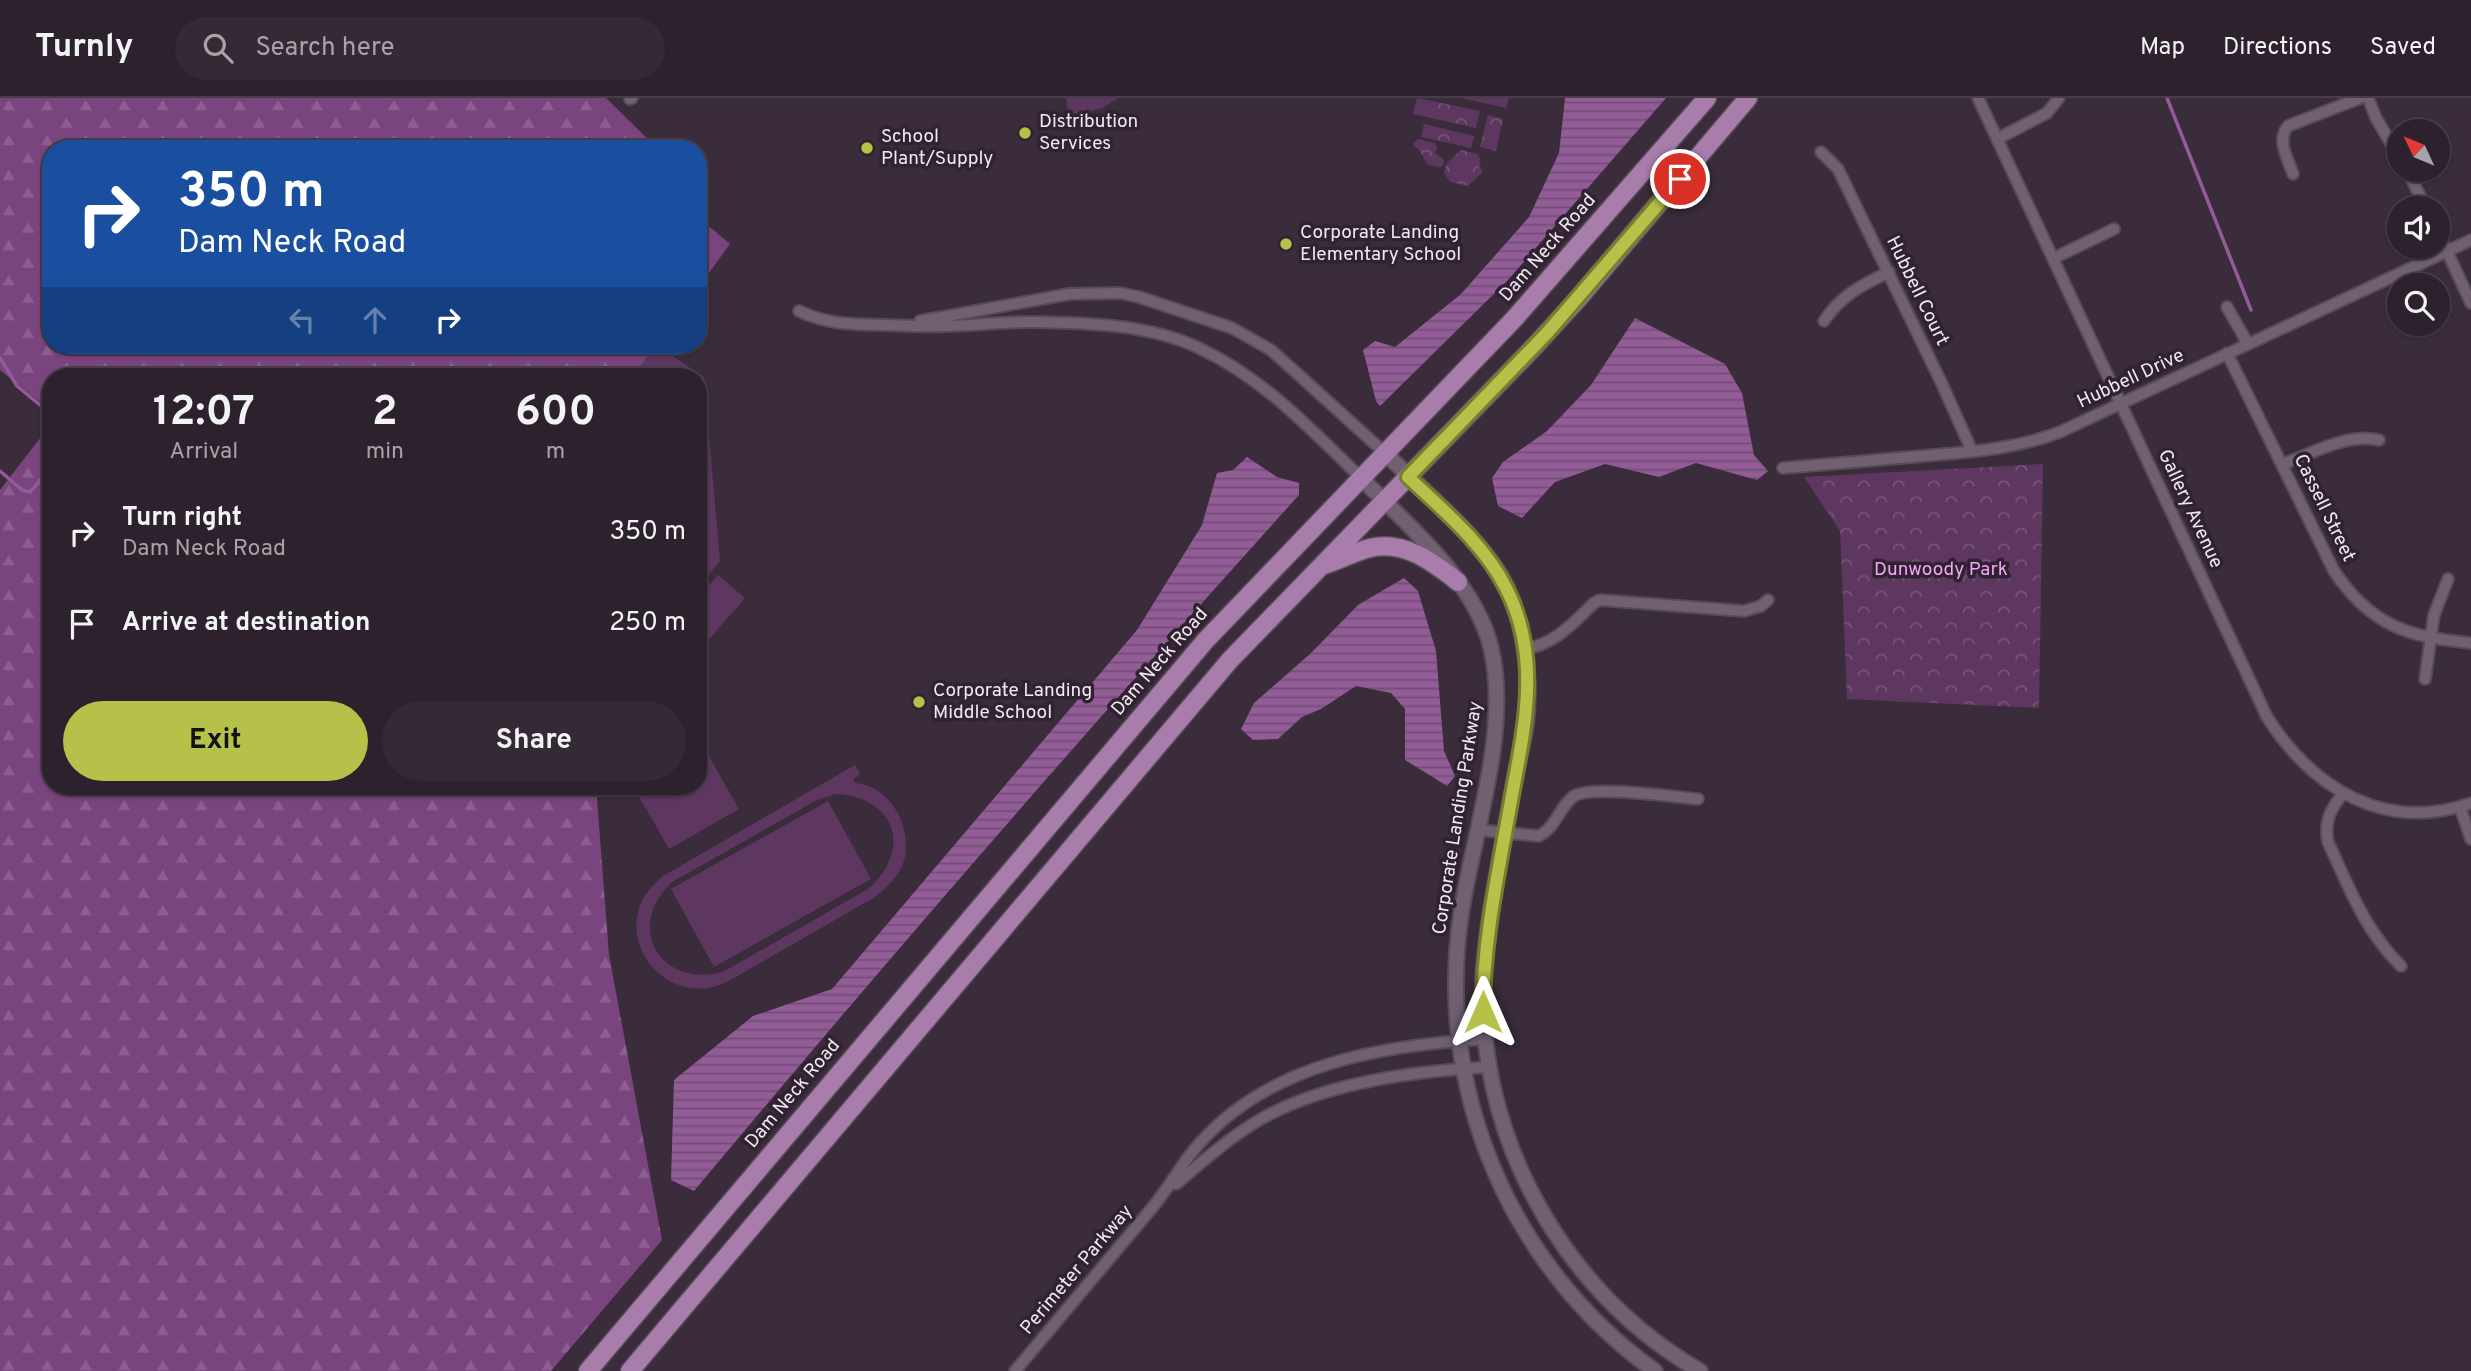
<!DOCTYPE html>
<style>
:root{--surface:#2c212c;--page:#342934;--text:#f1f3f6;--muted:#a6a3a9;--line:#483e48;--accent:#b6c149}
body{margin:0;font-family:Overpass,sans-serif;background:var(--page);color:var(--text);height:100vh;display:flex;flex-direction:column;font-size:26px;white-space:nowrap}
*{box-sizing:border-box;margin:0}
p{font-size:23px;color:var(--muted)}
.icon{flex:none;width:38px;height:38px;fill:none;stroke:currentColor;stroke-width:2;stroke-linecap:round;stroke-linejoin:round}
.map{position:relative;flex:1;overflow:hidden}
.side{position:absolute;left:42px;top:270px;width:665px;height:427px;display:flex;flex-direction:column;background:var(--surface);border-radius:28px;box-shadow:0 2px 5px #0004,0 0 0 2px var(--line)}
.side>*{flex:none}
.guide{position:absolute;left:42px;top:42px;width:665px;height:214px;border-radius:28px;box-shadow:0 2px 5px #0004,0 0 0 2px var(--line);background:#1a4fa0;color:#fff;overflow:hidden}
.needle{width:46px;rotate:314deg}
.tools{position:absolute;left:2387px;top:21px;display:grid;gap:14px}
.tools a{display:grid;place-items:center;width:63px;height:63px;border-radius:50%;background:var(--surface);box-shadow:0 2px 5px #0004,0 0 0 2px var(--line);font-size:35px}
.pin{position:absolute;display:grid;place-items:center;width:60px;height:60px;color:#fff;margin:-30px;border:4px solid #fff;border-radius:50%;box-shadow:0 2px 7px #0007}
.me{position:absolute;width:77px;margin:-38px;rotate:0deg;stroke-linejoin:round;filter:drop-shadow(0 0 5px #0008)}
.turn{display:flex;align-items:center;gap:24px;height:147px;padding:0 21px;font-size:32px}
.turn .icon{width:91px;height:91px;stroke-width:2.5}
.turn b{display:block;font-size:49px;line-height:60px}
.lanes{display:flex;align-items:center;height:66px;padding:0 21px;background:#0003;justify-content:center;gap:35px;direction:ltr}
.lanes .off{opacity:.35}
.eta{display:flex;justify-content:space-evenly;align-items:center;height:119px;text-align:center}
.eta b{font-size:42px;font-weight:700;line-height:49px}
.button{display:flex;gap:14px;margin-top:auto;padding:14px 21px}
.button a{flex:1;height:80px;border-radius:42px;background:var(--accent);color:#111;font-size:28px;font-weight:700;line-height:80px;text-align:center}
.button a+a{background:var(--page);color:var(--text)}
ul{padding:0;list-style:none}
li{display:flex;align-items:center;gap:21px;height:91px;padding:0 21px}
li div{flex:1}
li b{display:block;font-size:26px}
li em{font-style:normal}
header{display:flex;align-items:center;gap:42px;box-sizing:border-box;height:98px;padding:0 35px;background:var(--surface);border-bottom:2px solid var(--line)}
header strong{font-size:33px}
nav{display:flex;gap:38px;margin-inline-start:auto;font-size:24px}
.search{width:490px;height:63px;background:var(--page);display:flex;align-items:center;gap:18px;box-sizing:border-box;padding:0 24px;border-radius:38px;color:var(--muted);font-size:26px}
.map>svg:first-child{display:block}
</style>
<header>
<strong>Turnly</strong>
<div class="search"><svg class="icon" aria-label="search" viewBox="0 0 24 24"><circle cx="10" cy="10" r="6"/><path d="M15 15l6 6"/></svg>Search here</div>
<nav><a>Map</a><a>Directions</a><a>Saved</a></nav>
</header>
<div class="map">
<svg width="2471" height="1273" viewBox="0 0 2471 1273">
<defs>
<pattern id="forest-firs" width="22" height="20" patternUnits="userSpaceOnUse" patternTransform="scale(1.75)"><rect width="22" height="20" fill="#7a447e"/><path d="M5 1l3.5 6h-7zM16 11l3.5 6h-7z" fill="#8d5f91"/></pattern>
<pattern id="park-crowns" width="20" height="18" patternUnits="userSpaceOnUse" patternTransform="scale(1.75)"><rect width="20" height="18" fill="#5d3760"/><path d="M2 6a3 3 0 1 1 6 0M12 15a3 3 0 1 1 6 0" fill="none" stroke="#755477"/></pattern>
<pattern id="water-rules" width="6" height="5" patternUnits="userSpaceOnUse" patternTransform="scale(1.75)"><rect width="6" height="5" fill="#935b97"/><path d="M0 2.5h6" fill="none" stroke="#6e5070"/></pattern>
</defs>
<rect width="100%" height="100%" fill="#3a2c3b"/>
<g fill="#5d3760" fill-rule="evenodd">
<polygon points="1066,0 1118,0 1102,10 1069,20"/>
<polygon points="656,247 704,279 720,463 698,489 698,278 633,278"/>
<polygon points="718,477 745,500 698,554 698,500"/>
<polygon points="698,639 739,711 669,751 633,688 698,688"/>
<path d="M 855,667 L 860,676 L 853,681 L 855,685 C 890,688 911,727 905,759 C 901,777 888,788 875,799 L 727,884 C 720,886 713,890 706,890 C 664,895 628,855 638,814 C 641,799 652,788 663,778 ZM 836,696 C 896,699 913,752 868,791 L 723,874 C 660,890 624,829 672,784 L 817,702 Z"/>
<polygon points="828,703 871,781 714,869 671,791"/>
</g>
<g fill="url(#forest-firs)">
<polygon points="0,0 606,0 658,51 51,51 51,247 656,247 633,278 51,278 51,313 0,272"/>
<polygon points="698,119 730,146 698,190"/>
<polygon points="51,326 51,688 596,688 609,857 662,1142 551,1273 0,1273 0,392"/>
</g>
<g fill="url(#park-crowns)">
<polygon points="1417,0 1480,13 1476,30 1413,16"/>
<polygon points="1462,0 1509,0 1506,10"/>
<polygon points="1488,17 1503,21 1496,53 1480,49"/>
<polygon points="1424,26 1474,38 1471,50 1421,39"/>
<polygon points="1419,41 1435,45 1437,49 1435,55 1444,62 1443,67 1440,69 1428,67 1419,52 1414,48 1414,44"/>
<polygon points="1461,52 1478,56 1481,62 1479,68 1483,74 1468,88 1450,84 1444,75 1446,66"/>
<polygon points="2043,366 2039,610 1847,601 1840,433 1804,379"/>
</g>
<g fill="url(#water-rules)">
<polygon points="1565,0 1666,0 1507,183 1380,308 1376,303 1363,252 1375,243 1395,249 1461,196 1529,119 1559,55"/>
<polygon points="1635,220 1725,266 1742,295 1754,357 1768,373 1757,382 1696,365 1659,379 1605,366 1555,384 1522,420 1498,408 1492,380 1503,364 1547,333 1591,287"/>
<path d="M 1247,359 L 1277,379 L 1299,385 L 1299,397 C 1093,625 891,857 694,1093 L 671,1082 L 674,982 L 753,918 L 832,891 L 1137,532 L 1202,427 L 1217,375 L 1233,372 Z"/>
<polygon points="1404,480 1418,493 1436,553 1444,653 1455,678 1447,688 1405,662 1405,611 1391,595 1356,588 1321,611 1302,619 1278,641 1253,642 1241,631 1254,605 1310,556 1358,507"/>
</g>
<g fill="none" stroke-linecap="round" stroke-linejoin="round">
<g stroke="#935b97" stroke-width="3.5">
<polyline points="2167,0 2251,212"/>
<polyline points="0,260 17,288 51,316"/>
<polyline points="0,373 22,392 30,394 51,370"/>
</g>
<defs>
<g id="minor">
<path d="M 1978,0 L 2267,619 C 2313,691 2385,735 2471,705"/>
<polyline points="2368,0 2376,20 2399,59"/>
<polyline points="630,1 632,0"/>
<polyline points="1997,41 2047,15 2059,0"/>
<polyline points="1821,54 1838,71 1942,286 1972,353"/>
<polyline points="2407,72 2426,110"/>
<path d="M 2293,76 C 2288,60 2276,43 2288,28 L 2360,0"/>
<polyline points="2438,134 2471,205"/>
<polyline points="2054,160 2114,131"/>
<polyline points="2227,209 2248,246"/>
<path d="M 799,213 C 835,231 876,225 915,228 C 954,230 993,224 1032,224 C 1088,225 1148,226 1199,250 C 1263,280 1311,331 1361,380"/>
<polyline points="920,223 1069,196 1120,195 1139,199 1232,230 1271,252 1385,355"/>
<path d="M 1824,223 C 1841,197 1862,187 1889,174"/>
<path d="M 2227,255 L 2334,473 C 2371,528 2408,539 2471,545"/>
<path d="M 2283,366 C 2313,355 2347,335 2379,342"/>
<path d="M 1783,370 C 1829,366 1876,362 1923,358 C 1970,354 2016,351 2060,334 L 2471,142"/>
<path d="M 1525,551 C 1555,546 1572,526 1594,505 L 1600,502 L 1744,513 L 1761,508 L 1768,502"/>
<polyline points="2425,581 2434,517 2448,481"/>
<path d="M 2343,696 C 2330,711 2324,724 2328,744 C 2349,789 2365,833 2401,868"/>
<polyline points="2460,709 2471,741"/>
<path d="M 1478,732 L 1539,738 C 1557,728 1559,709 1574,698 C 1592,687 1674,699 1698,701"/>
<path d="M 1176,1086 C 1203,1063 1230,1039 1261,1021 C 1326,984 1415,973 1489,969"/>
<path d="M 1015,1273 C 1060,1219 1106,1165 1152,1110 C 1169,1090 1181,1066 1199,1046 C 1270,965 1384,947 1486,941"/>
</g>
<g id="tertiary">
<path d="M 1385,355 C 1423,393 1486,443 1508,492 C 1526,533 1531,582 1526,627 C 1524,642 1519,658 1516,673 C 1510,708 1503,742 1497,777 C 1489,822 1481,868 1483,913 C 1490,1061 1572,1199 1700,1273"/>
<path d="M 1361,380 C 1408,427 1475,483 1491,550 C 1510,630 1475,730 1462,810 C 1433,988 1509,1169 1655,1273"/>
</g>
<g id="primary">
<path d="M 1324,467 C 1340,462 1354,454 1370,450 C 1404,442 1433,464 1458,484"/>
<polyline points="588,1273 1206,542 1515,220 1707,0"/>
<polyline points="630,1273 1230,562 1532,251 1577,202 1748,0"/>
</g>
</defs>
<use href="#minor" stroke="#574b58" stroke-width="14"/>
<use href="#tertiary" stroke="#574b58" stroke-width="18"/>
<use href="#primary" stroke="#574b58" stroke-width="21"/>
<use href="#minor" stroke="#706071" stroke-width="10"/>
<use href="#tertiary" stroke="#706071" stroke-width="14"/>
<use href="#primary" stroke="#a87dac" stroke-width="18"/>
</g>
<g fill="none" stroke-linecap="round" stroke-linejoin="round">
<defs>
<path id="route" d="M 1483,914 C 1483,846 1497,780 1509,714 C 1522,639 1544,563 1506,490 C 1484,446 1443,412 1408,379 L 1547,235 L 1680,81"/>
</defs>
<use href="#route" stroke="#767d2f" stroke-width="18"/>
<use href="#route" stroke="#b6c149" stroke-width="12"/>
</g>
<g fill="#b6c149" stroke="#302231" stroke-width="2.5">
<circle cx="1025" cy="35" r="7"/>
<circle cx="867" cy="50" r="7"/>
<circle cx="1286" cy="146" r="7"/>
<circle cx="919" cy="604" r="7"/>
</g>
<g text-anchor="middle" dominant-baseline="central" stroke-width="7" stroke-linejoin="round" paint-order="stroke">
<g font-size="19" fill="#f1e8f2" stroke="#302231" text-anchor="start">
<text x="1039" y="24">Distribution<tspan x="1039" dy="22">Services</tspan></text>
<text x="881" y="39">School<tspan x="881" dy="22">Plant/Supply</tspan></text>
<text x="1300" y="135">Corporate Landing<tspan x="1300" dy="22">Elementary School</tspan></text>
<text x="933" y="593">Corporate Landing<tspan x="933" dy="22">Middle School</tspan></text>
</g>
<g font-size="19" fill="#f1e8f2" stroke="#302231">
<text transform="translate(1548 150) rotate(-49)">Dam Neck Road</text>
<text transform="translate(1917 193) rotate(64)">Hubbell Court</text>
<text transform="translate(2131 281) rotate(-25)">Hubbell Drive</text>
<text transform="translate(2324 410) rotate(64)">Cassell Street</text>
<text transform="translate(2190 411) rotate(65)">Gallery Avenue</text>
<text transform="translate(1160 564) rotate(-49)">Dam Neck Road</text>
<text transform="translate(1458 720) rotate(-81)">Corporate Landing Parkway</text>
<text transform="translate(793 996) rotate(-50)">Dam Neck Road</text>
<text transform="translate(1077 1172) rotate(-50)">Perimeter Parkway</text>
</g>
<g font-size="19" fill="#f2a4f7" stroke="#302231">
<text x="1941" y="472">Dunwoody Park</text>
</g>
</g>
</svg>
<div class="tools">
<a><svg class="needle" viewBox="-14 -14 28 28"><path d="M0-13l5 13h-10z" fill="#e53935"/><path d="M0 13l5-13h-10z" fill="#a6a3a9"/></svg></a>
<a><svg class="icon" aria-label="sound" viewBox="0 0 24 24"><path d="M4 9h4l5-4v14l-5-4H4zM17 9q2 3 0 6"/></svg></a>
<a><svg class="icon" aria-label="search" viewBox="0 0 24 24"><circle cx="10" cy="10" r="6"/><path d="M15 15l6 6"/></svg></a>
</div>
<div class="pin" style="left:1680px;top:81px;background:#d93025"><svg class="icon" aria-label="arrive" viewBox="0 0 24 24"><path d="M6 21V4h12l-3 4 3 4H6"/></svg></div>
<svg class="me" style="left:1483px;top:914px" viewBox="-20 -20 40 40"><path d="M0-17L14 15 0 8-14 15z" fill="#b6c149" stroke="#fff" stroke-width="4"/></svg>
<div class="guide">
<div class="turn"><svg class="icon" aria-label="right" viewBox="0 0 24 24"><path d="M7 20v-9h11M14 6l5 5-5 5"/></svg><div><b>350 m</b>Dam Neck Road</div></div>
<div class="lanes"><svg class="icon off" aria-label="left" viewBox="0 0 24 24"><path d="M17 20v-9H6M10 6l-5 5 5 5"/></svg><svg class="icon off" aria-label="ahead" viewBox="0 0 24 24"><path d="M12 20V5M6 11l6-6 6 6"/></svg><svg class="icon" aria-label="right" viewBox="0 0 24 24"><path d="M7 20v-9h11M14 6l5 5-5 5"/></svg></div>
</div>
<section class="side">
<div class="eta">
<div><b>12:07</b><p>Arrival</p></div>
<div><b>2</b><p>min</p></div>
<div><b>600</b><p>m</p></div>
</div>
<ul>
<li><svg class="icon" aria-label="right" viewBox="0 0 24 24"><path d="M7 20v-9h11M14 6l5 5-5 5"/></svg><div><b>Turn right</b><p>Dam Neck Road</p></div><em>350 m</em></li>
<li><svg class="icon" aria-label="arrive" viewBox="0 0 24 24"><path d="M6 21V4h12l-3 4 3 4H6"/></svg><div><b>Arrive at destination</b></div><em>250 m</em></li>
</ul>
<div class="button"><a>Exit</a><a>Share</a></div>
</section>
</div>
